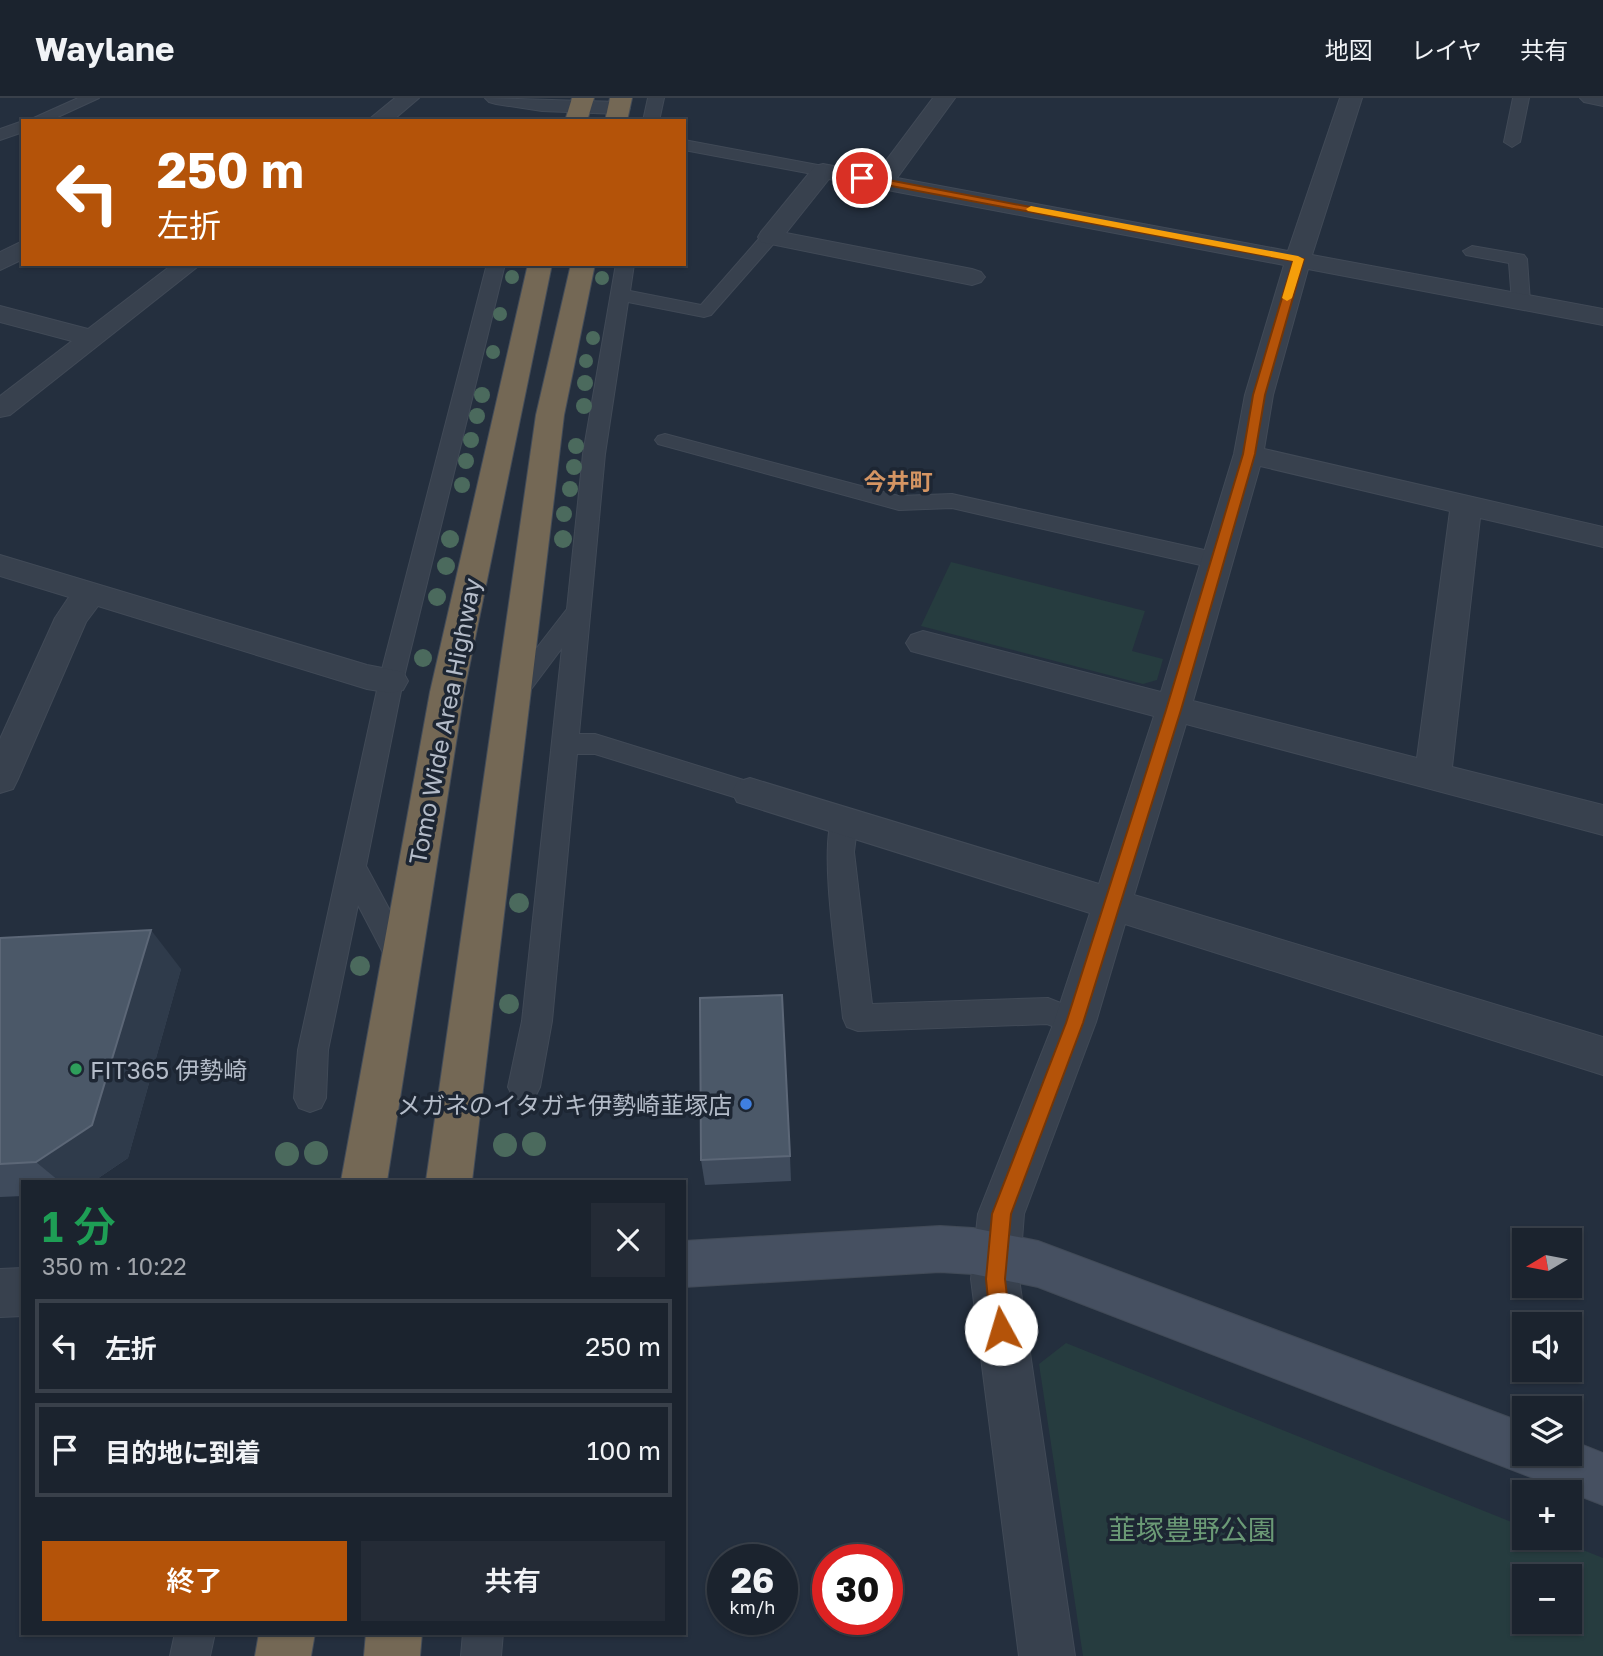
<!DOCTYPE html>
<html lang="ja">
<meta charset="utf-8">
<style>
:root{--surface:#1b232e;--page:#242b36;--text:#f1f3f6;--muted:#a0a4aa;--line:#39404a;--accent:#b45309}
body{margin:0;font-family:"Golos Text","Noto Sans JP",sans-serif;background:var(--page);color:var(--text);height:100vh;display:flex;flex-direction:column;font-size:26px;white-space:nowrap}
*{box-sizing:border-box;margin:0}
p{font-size:23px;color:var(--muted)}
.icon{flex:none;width:38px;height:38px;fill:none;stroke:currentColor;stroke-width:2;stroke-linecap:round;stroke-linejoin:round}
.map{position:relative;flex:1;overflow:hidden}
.side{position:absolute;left:21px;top:1082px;width:665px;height:455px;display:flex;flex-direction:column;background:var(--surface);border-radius:0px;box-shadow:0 2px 5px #0004,0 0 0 2px var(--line)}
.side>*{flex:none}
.top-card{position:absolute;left:21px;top:21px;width:665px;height:147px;border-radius:0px;box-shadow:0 2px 5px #0004,0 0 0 2px var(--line);background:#b45309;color:#fff;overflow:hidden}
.needle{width:46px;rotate:260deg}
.buttons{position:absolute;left:1512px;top:1130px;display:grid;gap:14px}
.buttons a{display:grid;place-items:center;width:70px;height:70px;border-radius:0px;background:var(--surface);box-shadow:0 2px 5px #0004,0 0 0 2px var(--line);font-size:35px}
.speed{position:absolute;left:707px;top:1446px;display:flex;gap:14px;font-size:35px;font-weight:700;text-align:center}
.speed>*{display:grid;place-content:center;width:91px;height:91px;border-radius:50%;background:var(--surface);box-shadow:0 2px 5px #0004,0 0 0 2px var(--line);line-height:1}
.speed small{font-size:18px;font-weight:400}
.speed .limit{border:10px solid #d22;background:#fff;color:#111}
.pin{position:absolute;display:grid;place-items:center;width:60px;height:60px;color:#fff;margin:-30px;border:4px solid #fff;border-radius:50%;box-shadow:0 2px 7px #0007}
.me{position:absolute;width:77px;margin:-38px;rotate:354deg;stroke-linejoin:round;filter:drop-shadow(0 0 5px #0008)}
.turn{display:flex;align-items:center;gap:24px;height:147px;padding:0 21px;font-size:32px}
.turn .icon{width:91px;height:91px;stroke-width:2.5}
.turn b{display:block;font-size:49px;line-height:60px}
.round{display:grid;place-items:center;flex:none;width:74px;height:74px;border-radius:0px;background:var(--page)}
.summary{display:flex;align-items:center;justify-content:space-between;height:119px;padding:0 21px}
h1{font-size:42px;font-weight:600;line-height:52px;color:#1e9e55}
.button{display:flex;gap:14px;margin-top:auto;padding:14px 21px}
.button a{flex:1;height:80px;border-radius:0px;background:var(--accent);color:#fff;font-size:28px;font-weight:600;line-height:80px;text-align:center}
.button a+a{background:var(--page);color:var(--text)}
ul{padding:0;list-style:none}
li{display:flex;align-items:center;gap:21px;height:94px;margin:0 14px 10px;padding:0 7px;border:4px solid var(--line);border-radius:0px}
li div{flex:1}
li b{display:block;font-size:26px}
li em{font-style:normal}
header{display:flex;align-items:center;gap:42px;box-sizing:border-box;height:98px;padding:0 35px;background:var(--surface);border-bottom:2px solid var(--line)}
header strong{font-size:33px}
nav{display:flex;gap:38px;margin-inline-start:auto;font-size:24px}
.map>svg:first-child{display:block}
</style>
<header>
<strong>Waylane</strong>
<nav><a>地図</a><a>レイヤ</a><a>共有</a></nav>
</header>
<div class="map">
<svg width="1603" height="1558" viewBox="0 0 1603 1558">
<rect width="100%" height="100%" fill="#242f3e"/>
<g fill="#263c3f" fill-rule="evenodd">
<polygon points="951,464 1145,513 1132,553 1163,561 1157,582 1143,586 921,528"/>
<path d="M 1066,1245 L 1524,1429 L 1524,1440 L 1553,1440 L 1603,1460 L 1603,1558 L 1083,1558 L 1039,1266 ZM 1524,1479 L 1570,1479 L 1570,1524 L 1524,1524 Z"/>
</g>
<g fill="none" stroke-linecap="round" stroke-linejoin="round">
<defs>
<g id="lane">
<polygon points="78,0 99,0 49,23 27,23"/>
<polygon points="648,0 664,0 659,23 643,23"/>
<polygon points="1513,0 1529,0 1520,44 1512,49 1504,44"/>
<polygon points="23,23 23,34 0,42 0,31"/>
<polygon points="684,42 823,68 831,73 823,78 684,52"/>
<polygon points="770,134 776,135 779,139 776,143 711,217 704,219 628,204 605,356 579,636 595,636 750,684 759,687 763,694 759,701 750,704 595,656 577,656 552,923 540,989 535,999 524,1003 513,999 508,989 522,923 562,550 520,606 511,609 502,606 498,600 567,511 583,356 616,166 634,166 630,193 701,207 764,135"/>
<polygon points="1472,148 1524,157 1527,161 1530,204 1528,208 1514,208 1512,204 1509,165 1466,157 1463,153"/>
<polygon points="487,166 505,166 403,583 366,768 415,859 410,868 400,871 390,868 358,807 328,952 326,1000 321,1010 310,1014 299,1010 294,1000 298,952 379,583"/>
<polygon points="665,336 899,398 952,396 1218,455 1226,458 1229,463 1226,468 1218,471 952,410 899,412 658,346 655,342 658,338"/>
<path d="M 844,711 L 854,715 L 858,722 L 854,754 L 872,906 L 1048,900 L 1086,915 L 1090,924 L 1086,933 L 1075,937 L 1047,926 L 858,933 L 847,929 L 843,920 C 839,877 817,748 834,715 Z"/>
<polygon points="175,1535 215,1535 210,1558 170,1558"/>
<polygon points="463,1535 503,1535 501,1558 461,1558"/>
</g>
<g id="street">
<polygon points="395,0 419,0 392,23 367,23"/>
<polygon points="485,0 619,4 627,5 630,10 627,15 619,16 542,13 496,6 489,4"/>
<path d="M 933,0 L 955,0 L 897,80 L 1288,153 L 1340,0 L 1362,0 L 1312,157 L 1603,211 L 1603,227 L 1308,171 L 1273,297 L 1264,351 L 1603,429 L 1603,449 L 1480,420 L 1452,669 L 1603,707 L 1603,737 L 1186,626 L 1134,797 L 1603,939 L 1603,977 L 1125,826 L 1096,924 L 1024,1116 L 1019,1181 L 1075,1558 L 1019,1558 L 971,1181 L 978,1116 L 1054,924 L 1090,815 L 737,704 L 732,694 L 737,684 L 750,680 L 1099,786 L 1154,618 L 911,553 L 906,545 L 911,537 L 923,533 L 1161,594 L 1234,356 L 1245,297 L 1284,167 L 829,81 L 786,135 L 972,171 L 981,174 L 985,179 L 981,184 L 972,187 L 761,144 L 758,139 L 761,134 L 815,68 L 823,66 L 876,76 ZM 1260,368 L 1450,413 L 1417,660 L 1193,603 Z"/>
<polygon points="1580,0 1603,0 1603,8 1584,4"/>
<polygon points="23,143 23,161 0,172 0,154"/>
<polygon points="173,166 201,166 10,317 0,319 0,298 72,243 0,224 0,208 88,231"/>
<polygon points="0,457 367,567 403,574 408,583 403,592 391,595 367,591 98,508 86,524 18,681 13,691 0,695 0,641 55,520 69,499 0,478"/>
<polygon points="23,1170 23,1218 0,1219 0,1171"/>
</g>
<polygon id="secondary" points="940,1128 973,1130 1038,1143 1524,1325 1524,1356 1570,1356 1570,1342 1603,1355 1603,1407 1038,1189 973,1176 940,1174 684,1189 684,1143"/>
<g id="highway">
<polygon points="572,0 594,0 587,23 565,23"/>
<polygon points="610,0 632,0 627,23 605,23"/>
<polygon points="528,166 552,166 464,594 387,1083 341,1083 430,594"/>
<polygon points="571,166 595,166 564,317 472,1083 426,1083 536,317"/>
<polygon points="259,1535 315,1535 311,1558 255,1558"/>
<polygon points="366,1535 422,1535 420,1558 364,1558"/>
</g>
</defs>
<use href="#lane" stroke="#414a57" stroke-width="2"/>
<use href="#street" stroke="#414a57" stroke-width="2"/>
<use href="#secondary" stroke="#414a57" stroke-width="2"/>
<use href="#highway" stroke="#434c59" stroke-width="2"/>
<use href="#lane" fill="#38414e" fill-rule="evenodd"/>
<use href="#street" fill="#38414e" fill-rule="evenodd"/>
<use href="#secondary" fill="#465061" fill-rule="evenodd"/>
<use href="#highway" fill="#746855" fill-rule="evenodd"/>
</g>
<g fill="#4b6a5d">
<circle cx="512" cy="179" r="7"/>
<circle cx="602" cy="180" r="7"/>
<circle cx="500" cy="216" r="7"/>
<circle cx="593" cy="240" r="7"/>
<circle cx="493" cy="254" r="7"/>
<circle cx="586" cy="263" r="7"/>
<circle cx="585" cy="285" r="8"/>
<circle cx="482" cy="297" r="8"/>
<circle cx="584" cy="308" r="8"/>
<circle cx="477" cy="318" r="8"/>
<circle cx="471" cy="342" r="8"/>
<circle cx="576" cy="348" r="8"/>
<circle cx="466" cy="363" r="8"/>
<circle cx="574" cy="369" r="8"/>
<circle cx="462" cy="387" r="8"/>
<circle cx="570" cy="391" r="8"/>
<circle cx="564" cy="416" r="8"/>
<circle cx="450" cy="441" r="9"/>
<circle cx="563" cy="441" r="9"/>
<circle cx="446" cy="468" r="9"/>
<circle cx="437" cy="499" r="9"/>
<circle cx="423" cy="560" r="9"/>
<circle cx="519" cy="805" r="10"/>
<circle cx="360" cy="868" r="10"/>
<circle cx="509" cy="906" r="10"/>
<circle cx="534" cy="1046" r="12"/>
<circle cx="505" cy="1047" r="12"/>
<circle cx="316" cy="1055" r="12"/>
<circle cx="287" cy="1056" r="12"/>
</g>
<g fill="#3f4b5c">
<polygon points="0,840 181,871 128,1060 94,1083 23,1083 23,1098 0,1099"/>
<polygon points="790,1058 791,1083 705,1087 701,1062"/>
</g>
<polygon fill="#2f3b4b" points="151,832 181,871 128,1060 94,1083 59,1083 36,1064"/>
<g fill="#4b5868" stroke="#5c6777" stroke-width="2">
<polygon points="151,832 92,1027 36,1064 0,1066 0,840"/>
<polygon points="782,897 790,1058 701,1062 700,900"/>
</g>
<polygon fill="#b45309" stroke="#753606" stroke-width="2" points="862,77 1304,161 1265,297 1255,356 1181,612 1083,925 1011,1116 1005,1181 1011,1231 1008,1239 1001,1242 994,1239 991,1231 986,1181 992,1116 1066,925 1166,612 1243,356 1253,297 1293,163 859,82 859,78"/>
<polygon fill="#f59e0b" points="1031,108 1298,158 1304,161 1292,200 1287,203 1282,200 1293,163 1028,113 1026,111"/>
<circle fill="#2e9e5b" stroke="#1d2633" stroke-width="2.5" cx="76" cy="971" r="7"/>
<circle fill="#3f7fe0" stroke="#1d2633" stroke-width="2.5" cx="746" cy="1006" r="7"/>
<g text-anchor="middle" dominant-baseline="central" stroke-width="7" stroke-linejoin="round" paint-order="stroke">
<g font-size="23" font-weight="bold" fill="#d59563" stroke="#1d2633">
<text x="898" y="383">今井町</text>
</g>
<g font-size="24" fill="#b4bcc9" stroke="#1d2633">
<text transform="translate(444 623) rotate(-79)">Tomo Wide Area Highway</text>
</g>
<g font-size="24" fill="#b4bcc9" stroke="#1d2633" text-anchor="start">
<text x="90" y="971">FIT365 伊勢崎</text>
<text x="732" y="1006" text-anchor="end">メガネのイタガキ伊勢崎韮塚店</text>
</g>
<g font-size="28" fill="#6b9a76" stroke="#1d2633">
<text x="1192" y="1431">韮塚豊野公園</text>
</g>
</g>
</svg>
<div class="buttons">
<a><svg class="needle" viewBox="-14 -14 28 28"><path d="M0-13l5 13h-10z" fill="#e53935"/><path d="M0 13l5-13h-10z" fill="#a0a4aa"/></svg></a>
<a><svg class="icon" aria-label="sound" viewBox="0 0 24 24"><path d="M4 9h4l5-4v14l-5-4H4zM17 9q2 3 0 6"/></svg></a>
<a><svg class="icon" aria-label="layers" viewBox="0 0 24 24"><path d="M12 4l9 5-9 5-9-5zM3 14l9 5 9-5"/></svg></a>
<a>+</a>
<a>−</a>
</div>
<div class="speed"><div>26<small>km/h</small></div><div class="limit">30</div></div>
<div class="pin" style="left:862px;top:80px;background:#d93025"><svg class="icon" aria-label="arrive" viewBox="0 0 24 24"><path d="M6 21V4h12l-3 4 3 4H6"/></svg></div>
<svg class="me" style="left:1001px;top:1231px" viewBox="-20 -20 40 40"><circle r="19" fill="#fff"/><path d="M0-13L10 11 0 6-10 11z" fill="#b45309"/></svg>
<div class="top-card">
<div class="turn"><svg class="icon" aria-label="left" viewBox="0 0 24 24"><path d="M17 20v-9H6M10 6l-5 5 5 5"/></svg><div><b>250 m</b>左折</div></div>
</div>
<section class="side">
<div class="summary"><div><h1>1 分</h1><p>350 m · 10:22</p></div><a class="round"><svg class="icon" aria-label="close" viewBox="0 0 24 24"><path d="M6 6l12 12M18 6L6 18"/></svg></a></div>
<ul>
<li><svg class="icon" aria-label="left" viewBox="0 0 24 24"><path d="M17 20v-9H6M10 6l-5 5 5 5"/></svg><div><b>左折</b></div><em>250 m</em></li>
<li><svg class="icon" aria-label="arrive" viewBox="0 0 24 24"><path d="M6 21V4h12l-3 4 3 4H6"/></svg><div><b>目的地に到着</b></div><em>100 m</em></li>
</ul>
<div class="button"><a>終了</a><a>共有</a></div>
</section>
</div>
